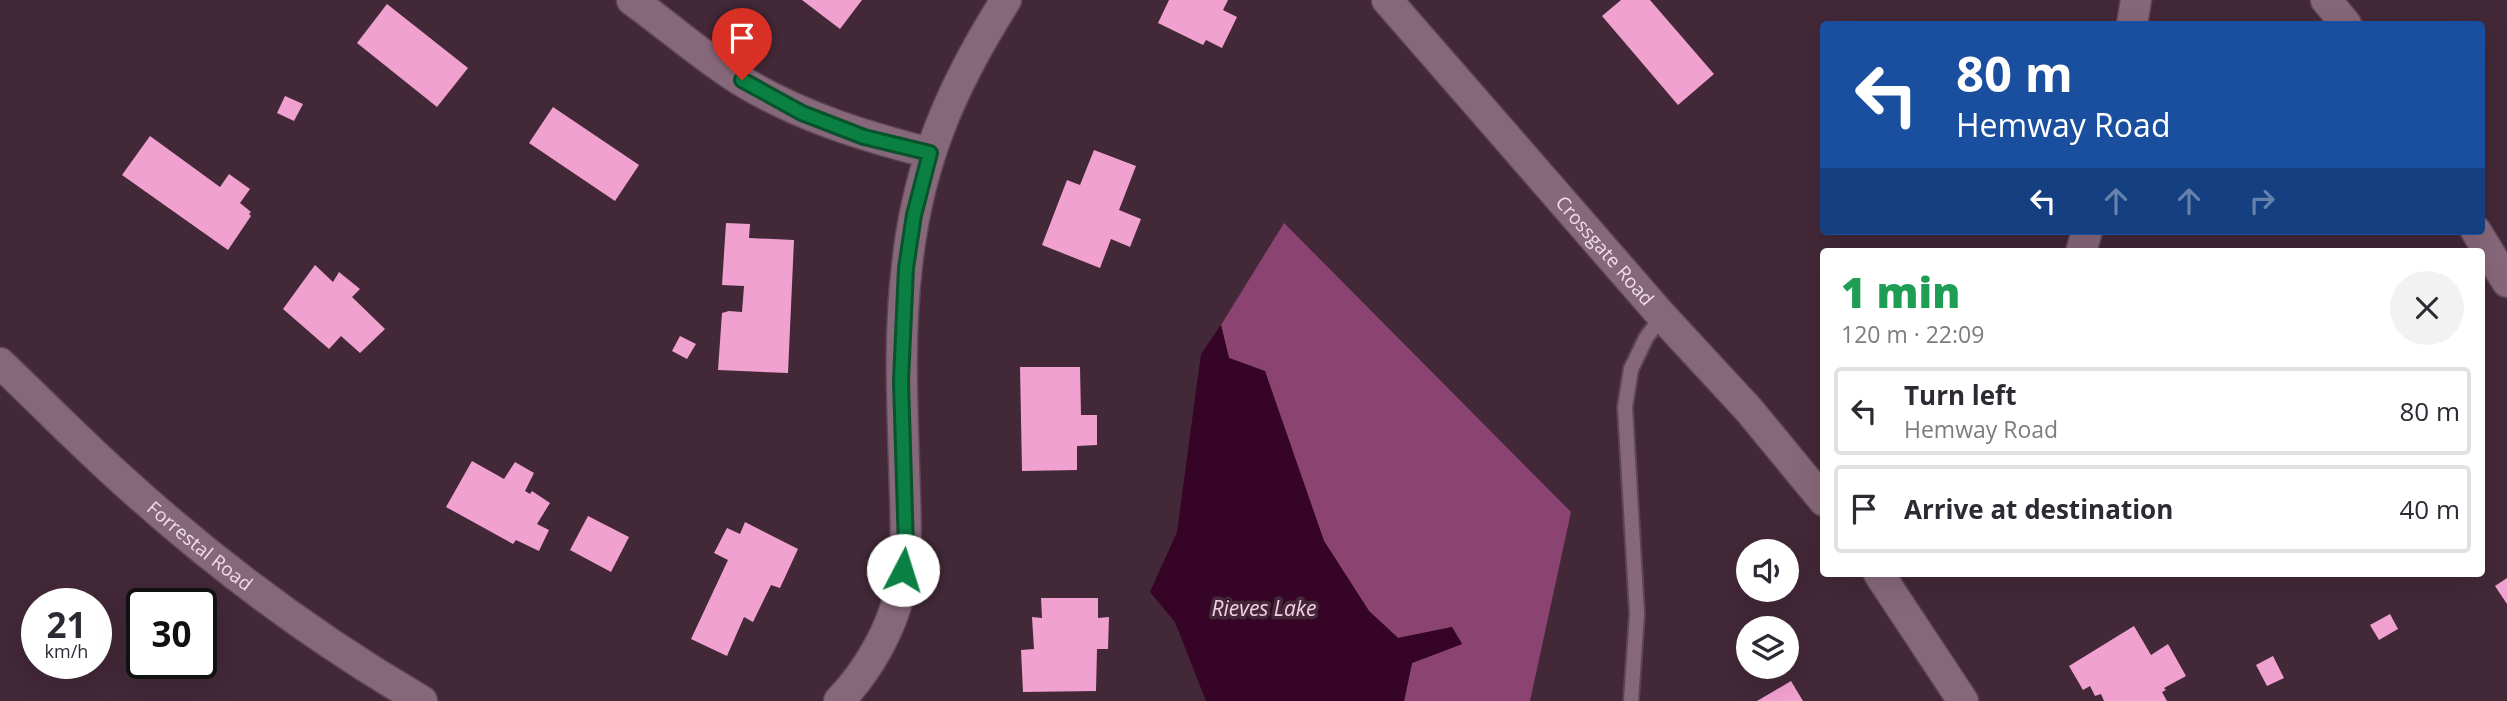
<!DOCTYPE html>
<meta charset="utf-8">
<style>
:root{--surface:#fff;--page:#f2f2f3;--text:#2b2b33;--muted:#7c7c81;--line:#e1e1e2}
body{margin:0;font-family:"Open Sans",sans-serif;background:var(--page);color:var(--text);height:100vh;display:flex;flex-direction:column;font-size:26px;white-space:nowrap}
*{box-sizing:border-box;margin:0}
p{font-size:23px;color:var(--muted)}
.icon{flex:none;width:38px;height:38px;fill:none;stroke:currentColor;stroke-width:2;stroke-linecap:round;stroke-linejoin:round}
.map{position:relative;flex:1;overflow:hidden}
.details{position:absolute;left:1820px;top:248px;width:665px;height:329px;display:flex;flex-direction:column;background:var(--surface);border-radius:7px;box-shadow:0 7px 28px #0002}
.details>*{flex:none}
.guide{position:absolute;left:1820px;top:21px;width:665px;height:214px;border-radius:7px;box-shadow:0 7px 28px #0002;background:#1a4fa0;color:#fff;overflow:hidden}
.buttons{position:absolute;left:1736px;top:539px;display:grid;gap:14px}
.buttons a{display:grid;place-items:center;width:63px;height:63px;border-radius:50%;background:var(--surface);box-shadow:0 7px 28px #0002;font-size:35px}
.speed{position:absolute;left:21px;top:588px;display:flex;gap:14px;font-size:35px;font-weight:700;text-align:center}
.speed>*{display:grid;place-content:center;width:91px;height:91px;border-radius:50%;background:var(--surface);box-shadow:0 7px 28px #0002;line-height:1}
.speed small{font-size:18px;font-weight:400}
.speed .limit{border:4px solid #111;border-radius:10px;background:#fff;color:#111}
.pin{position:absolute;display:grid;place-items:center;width:60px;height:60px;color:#fff;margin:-72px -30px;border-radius:50% 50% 50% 0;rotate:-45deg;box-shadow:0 0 7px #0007}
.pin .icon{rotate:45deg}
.me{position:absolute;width:77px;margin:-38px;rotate:5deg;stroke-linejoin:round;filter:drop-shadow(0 0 5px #0008)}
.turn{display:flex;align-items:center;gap:24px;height:147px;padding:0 21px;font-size:32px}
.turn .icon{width:91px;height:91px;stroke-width:2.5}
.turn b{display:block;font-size:49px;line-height:60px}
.lanes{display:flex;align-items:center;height:66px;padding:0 21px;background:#0003;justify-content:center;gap:35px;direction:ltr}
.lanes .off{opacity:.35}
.round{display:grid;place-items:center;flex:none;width:74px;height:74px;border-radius:37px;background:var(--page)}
.summary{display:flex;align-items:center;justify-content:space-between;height:119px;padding:0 21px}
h1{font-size:42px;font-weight:800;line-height:52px;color:#1e9e55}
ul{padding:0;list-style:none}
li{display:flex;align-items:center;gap:21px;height:88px;margin:0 14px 10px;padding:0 7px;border:4px solid var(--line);border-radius:7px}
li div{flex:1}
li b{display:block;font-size:26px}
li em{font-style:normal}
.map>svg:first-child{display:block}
</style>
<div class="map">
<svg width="2507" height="701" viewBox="0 0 2507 701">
<rect width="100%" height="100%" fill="#432838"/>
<polygon fill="#8b4471" points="1284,223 1571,512 1530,701 1404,701 1412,663 1462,644 1452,627 1398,638 1369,611 1324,541 1265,372 1229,358 1221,325"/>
<polygon fill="#360426" points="1221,325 1229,358 1265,371 1324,541 1369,611 1398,638 1452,627 1462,644 1412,663 1404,701 1206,701 1175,622 1150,592 1177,532 1201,354"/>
<g fill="#f1a1d0">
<polygon points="802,0 862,0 840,29"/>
<polygon points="1169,0 1228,0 1223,10 1237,17 1222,48 1206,40 1203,45 1158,23"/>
<polygon points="1621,0 1650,0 1714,74 1678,105 1602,16"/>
<polygon points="387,4 468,68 437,107 357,43"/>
<polygon points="285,96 303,104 294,121 277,113"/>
<polygon points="553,107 639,165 615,201 529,143"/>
<polygon points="150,136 220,187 229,174 250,189 240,203 251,212 249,214 251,216 228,250 122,175"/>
<polygon points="1094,150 1136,166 1119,210 1141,219 1130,247 1111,239 1100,268 1042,245 1067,180 1080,185"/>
<polygon points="726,223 750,224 749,238 794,240 788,373 718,370 722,313 729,311 742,312 744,286 722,285"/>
<polygon points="315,265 333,282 339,272 360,289 352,297 385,329 360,353 341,336 329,349 283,309"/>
<polygon points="680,336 696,344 687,359 672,351"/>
<polygon points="1020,367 1080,367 1081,415 1097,415 1097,445 1077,446 1077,470 1022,471"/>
<polygon points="472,461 504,479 515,462 534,473 525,491 530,494 532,491 550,503 537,524 549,530 539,551 516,540 513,544 446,507"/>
<polygon points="588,516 629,537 611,572 570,550"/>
<polygon points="745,522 798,549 780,588 771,585 753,622 744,617 727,656 691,639 728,560 714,553 727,528 740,534"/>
<polygon points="2507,578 2507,604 2495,586"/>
<polygon points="1041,598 1098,598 1098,618 1109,617 1108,649 1097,649 1096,691 1023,692 1021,650 1034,649 1032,617 1042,618"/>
<polygon points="2390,614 2398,629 2379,640 2370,625"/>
<polygon points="2134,626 2151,655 2168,644 2186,676 2164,688 2166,690 2162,692 2167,701 2104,701 2101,694 2095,696 2090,686 2083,690 2069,666"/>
<polygon points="2273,656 2284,678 2267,686 2256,665"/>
<polygon points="1791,681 1803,701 1757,701"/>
</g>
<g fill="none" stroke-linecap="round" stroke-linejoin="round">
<defs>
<polyline id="lane" points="1631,701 1637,614 1625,407 1631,369 1646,338 1662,316"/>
<g id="street">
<path d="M 632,0 C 668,26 702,56 740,80 C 799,116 863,136 930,153"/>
<path id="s1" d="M 1387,0 L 1662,316 L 1749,410 L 1824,501"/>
<polyline points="2326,0 2346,24"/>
<polyline points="2132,24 2136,0"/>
<polyline points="2476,231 2507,282"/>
<polyline points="2081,252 2087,231"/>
<path id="s2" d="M 0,363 C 40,401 78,440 119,477 C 211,561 314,638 422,701"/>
<polyline points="1879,574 1963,701"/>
<path d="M 839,701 C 867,672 891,631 900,591 C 909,549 905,506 904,463 C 902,398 899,332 907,266 C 918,163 951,87 1006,0"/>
</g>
</defs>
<use href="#lane" stroke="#5d4654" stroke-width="18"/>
<use href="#street" stroke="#5d4654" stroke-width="33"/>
<use href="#lane" stroke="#87687a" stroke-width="14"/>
<use href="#street" stroke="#87687a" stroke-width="30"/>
</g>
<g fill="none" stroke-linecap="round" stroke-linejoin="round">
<defs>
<polyline id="route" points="742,80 802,113 864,137 930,153 914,215 906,268 901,381 906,548 903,570"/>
</defs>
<use href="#route" stroke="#07532c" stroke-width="18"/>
<use href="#route" stroke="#0b8043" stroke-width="12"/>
</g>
<g text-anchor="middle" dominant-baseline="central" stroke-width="7" stroke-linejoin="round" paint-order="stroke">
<g font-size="19" fill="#f0dee8" stroke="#432838">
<text stroke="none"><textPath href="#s1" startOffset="332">Crossgate Road</textPath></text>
<text stroke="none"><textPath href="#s2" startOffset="271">Forrestal Road</textPath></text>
</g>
<g font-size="21" font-style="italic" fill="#f8cee6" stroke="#432838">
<text x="1264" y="608">Rieves Lake</text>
</g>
</g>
</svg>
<div class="buttons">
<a><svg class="icon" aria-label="sound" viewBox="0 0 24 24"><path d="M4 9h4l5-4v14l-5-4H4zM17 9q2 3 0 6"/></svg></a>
<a><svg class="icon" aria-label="layers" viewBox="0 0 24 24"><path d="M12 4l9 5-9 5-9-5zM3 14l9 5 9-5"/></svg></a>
</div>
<div class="speed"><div>21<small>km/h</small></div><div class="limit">30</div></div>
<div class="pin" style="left:742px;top:80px;background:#d93025"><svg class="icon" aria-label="arrive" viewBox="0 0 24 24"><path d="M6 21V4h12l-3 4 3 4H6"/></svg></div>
<svg class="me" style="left:903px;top:570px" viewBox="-20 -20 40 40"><circle r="19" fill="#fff"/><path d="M0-13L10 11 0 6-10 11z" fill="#0b8043"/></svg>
<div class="guide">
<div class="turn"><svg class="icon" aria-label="left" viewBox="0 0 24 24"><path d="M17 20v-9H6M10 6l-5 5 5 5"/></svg><div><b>80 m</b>Hemway Road</div></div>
<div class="lanes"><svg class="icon" aria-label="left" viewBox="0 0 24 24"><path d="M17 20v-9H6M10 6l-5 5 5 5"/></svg><svg class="icon off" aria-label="ahead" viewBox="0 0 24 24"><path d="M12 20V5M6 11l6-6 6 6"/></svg><svg class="icon off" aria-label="ahead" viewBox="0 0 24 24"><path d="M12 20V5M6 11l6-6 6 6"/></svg><svg class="icon off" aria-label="right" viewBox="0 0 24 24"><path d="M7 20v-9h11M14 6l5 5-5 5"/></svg></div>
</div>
<section class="details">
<div class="summary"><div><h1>1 min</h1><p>120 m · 22:09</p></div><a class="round"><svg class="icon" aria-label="close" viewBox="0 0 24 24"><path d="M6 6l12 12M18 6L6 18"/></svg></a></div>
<ul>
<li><svg class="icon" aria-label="left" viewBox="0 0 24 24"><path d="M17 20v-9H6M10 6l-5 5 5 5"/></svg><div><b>Turn left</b><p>Hemway Road</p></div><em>80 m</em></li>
<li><svg class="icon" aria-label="arrive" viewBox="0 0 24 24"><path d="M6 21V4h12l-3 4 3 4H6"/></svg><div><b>Arrive at destination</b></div><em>40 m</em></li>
</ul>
</section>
</div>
